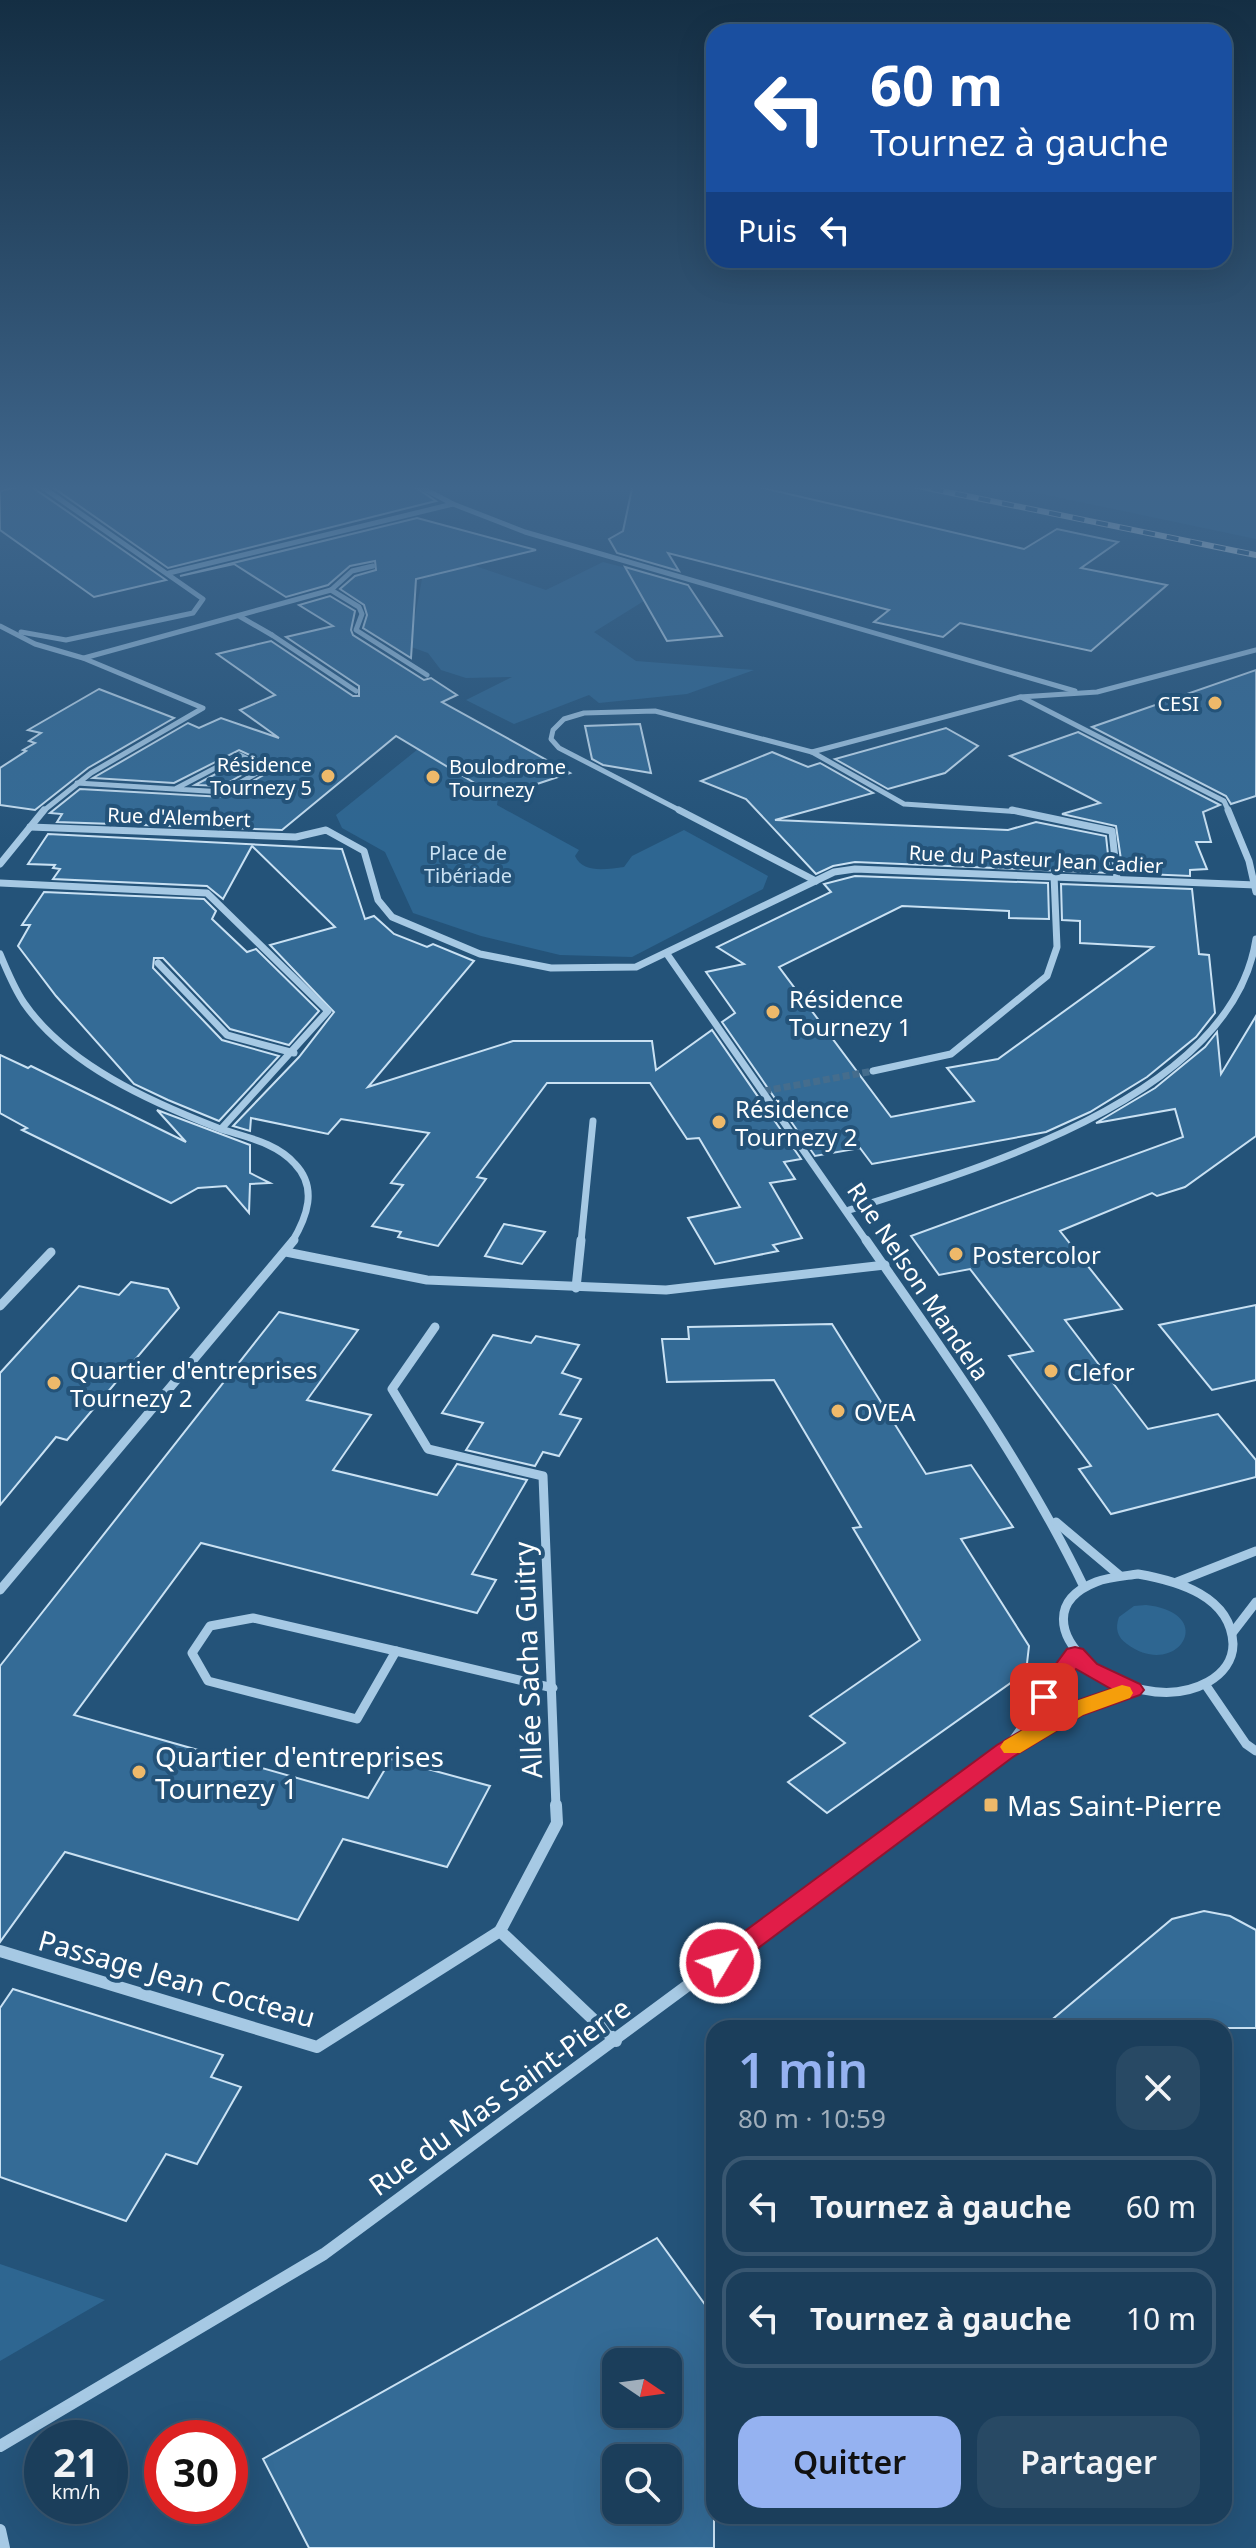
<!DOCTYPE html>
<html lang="fr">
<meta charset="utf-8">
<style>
:root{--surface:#1b3e5b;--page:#284964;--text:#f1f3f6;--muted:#a0aebb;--line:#395771;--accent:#95b2f1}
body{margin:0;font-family:"Noto Sans",sans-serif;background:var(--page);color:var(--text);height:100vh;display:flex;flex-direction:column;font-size:30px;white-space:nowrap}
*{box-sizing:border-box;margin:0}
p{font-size:26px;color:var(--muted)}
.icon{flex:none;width:44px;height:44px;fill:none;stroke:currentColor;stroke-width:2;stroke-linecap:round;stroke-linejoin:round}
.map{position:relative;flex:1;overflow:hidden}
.drawer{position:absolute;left:706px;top:2020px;width:526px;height:504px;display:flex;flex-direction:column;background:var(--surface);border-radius:24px;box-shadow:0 8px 32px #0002,0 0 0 2px var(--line)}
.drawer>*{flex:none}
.guide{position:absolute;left:706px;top:24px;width:526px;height:244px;border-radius:24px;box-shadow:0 8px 32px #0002,0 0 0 2px var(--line);background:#1a4fa0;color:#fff;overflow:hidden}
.needle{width:52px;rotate:103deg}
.tools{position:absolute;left:602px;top:2348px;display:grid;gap:16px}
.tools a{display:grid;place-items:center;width:80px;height:80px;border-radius:16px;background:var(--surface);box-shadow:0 8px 32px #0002,0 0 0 2px var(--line);font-size:40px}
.speed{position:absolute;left:24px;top:2420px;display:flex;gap:16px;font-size:40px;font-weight:700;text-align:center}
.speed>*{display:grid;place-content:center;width:104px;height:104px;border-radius:50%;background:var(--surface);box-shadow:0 8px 32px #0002,0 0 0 2px var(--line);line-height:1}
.speed small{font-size:20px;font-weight:400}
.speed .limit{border:12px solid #d22;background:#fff;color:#111}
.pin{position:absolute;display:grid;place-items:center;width:68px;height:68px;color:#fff;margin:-34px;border-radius:16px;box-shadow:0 4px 12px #0006}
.me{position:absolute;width:88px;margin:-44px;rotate:53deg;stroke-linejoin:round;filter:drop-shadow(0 0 6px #0008)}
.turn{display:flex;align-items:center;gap:28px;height:168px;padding:0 32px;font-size:36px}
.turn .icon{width:104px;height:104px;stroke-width:2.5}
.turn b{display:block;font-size:56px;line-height:68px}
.then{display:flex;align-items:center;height:76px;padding:0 32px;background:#0003;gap:16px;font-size:30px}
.round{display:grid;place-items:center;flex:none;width:84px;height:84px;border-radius:24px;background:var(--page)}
.headline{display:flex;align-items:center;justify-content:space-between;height:136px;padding:0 32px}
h1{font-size:48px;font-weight:600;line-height:60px;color:var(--accent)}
.action{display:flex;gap:16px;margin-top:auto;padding:16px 32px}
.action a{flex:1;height:92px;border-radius:24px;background:var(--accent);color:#111;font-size:32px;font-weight:600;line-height:92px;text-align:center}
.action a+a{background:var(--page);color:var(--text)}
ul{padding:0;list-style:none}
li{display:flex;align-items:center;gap:24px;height:100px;margin:0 16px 12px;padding:0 16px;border:4px solid var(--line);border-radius:24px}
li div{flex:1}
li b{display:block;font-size:30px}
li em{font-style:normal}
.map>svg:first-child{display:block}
</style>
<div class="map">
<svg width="1256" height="2548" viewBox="0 0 1256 2548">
<rect width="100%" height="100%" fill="#245379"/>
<g fill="#2e6691">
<polygon points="995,484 1256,484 1256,539"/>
<polygon points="446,556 546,590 603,562 676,581 594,632 636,661 754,670 687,694 599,703 589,695 514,724 466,700 512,677 466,678 441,670 428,653 397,642 393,625 415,616 426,558"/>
<path d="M 433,737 L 472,781 L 498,797 L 497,805 L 579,850 L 575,856 C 583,874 607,869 624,867 L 632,856 L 684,830 L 768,876 L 763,889 L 632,957 L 560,955 L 481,936 L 413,913 L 385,852 L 342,828 L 336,815 Z"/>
<path d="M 1146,1605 C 1220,1613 1177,1681 1127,1644 C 1117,1637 1115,1628 1119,1617 L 1134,1606 Z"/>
<polygon points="0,2264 105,2300 0,2361"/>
</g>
<g fill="#346b96" stroke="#c9e1f3" stroke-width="2" fill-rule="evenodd">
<polygon points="32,484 35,489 166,580 94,597 0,530 0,491"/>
<polygon points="48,484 410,484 436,501 168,568"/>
<polygon points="633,484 746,484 1024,549 1057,529 1118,542 1081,568 1167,585 1091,651 960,623 943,637 874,622 889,610 668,553 679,571 617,553 609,539 623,531"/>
<polygon points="417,518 536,550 416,579 411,658 363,628 367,615 364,605 340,589 355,576 376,570 375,561 350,566 328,585 286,597 234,564 180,576"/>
<polygon points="625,567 688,585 722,636 667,641"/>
<polygon points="330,596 355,611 351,630 353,635 424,680 431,678 457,695 442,702 570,773 498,797 396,736 282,830 57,822 62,814 50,813 80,789 224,797 269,772 269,764 239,750 174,783 93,778 188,723 199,728 221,718 279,738 240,710 275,695 217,654 271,641 353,696 359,696 359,686 286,637 333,626 299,605"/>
<polygon points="1256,670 1256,796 1231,804 1226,796 1092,727"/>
<polygon points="99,689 174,718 88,768 35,810 0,805 0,768 26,751 23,750 35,743 29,741 41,733 28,730"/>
<polygon points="640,724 651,773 603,765 592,759 585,726"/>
<polygon points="946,728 978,746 945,773 888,789 835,759"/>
<polygon points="1078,732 1220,805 1203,812 1211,842 1196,842 1207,869 1190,870 1190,876 1123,873 1116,826 1062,814 1100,803 1010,756"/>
<polygon points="772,752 808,767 820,763 873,793 775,820 1008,830 1036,822 1106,836 1110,873 855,862 833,866 816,874 746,799 701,781"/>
<polygon points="240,761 254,768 222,786 195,785"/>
<polygon points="48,834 342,849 365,919 374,916 394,934 427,947 433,944 474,961 368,1087 513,1041 652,1041 656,1070 712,1030 801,1159 784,1162 795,1179 770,1183 802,1238 773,1245 778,1251 715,1264 688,1218 740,1207 699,1138 687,1139 650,1083 547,1083 477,1177 486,1179 438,1246 398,1237 401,1232 372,1226 403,1185 391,1183 429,1133 341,1119 328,1134 251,1118 250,1131 233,1126 299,1057 334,1012 270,945 335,927 252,846 223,899 207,886 53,879 60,869 53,868 55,865 28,864"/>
<polygon points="855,876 1048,883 1049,919 1009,918 1009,911 902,906 779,967 891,1117 974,1101 947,1068 998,1059 1153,947 1080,943 1080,921 1062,920 1061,884 1192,889 1199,954 1209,955 1215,1013 1196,1037 1147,1077 1090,1112 1046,1132 872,1164 860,1148 815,1156 722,1022 735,1013 706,972 744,964 717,947 831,892 824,884"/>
<polygon points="44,892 204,899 216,911 212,919 247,952 256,949 319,1011 289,1045 230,1029 163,958 154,958 153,968 222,1040 279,1056 219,1121 168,1100 134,1084 56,996 18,946 30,925 22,925"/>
<polygon points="1256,1016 1256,1136 1185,1187 1157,1196 1152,1193 1060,1231 1122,1309 1065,1320 1148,1429 1218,1414 1256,1460 1256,1477 1111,1514 1079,1469 1091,1466 1009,1356 1033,1351 970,1269 939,1275 911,1236 1183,1137 1175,1109 1096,1123 1155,1088 1205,1047 1217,1032 1221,1074"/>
<polygon points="0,1055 28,1068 31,1066 186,1142 157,1110 250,1145 250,1173 270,1183 250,1184 249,1213 226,1186 198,1188 171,1203 22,1130 27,1128 0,1113"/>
<polygon points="504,1224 545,1232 522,1264 485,1256"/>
<polygon points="131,1282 168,1289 179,1308 67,1440 56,1437 0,1505 0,1373 79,1286 119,1295"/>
<polygon points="1256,1305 1256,1380 1212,1390 1159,1325"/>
<polygon points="279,1312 358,1330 307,1400 371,1415 333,1470 437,1495 457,1464 527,1480 472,1574 496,1580 477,1613 201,1543 74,1715 368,1798 391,1759 490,1786 447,1867 343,1839 298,1920 65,1852 0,1942 0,1666"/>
<polygon points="832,1324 926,1474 971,1465 1013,1527 961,1539 1029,1646 1026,1672 827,1813 788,1782 845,1743 810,1716 920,1640 853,1528 861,1527 774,1380 667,1382 662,1339 689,1339 688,1327"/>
<polygon points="493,1335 531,1343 536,1336 579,1345 562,1373 581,1379 560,1414 581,1419 559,1456 543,1452 535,1466 466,1450 483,1423 442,1413"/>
<polygon points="1204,1911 1230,1916 1256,1930 1256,2028 1042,2028 1172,1919"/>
<polygon points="13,1989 223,2055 211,2077 241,2087 197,2164 166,2154 126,2221 0,2177 0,2008"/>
<path d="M 657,2238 L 714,2317 L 714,2548 L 309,2548 L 263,2459 ZM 616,2362 L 668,2362 L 668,2414 L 616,2414 ZM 616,2458 L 668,2458 L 668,2510 L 616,2510 Z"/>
</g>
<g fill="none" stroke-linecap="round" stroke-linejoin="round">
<polyline stroke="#456d8d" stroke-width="7" stroke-dasharray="7 3" stroke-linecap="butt" points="764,1091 873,1071"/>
<polyline stroke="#a6c9e4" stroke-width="5" points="272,635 356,691"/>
<g stroke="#a6c9e4" stroke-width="5">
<polyline points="453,504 525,532 1075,691"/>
<polyline points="169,573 453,504 415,484"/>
<polyline points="331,590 359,607 362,614 356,630 427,675"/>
<polyline points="239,616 272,635"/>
<polyline points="0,626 35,644 83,658 203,708 91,773 42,812"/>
<polyline points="21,632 66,640 193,613 203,599 38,484"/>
<polyline points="84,658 331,590 352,571 373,566"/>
<polyline points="1021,697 1224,801 1229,812"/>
<polyline points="812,752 1020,697 1097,692 1256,650"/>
<polyline points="77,783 223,792 266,768 240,755 175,789"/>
<polyline points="683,812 559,748 551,739 553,730 564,719 584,713 655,711 812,752 904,804 1022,812"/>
</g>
<g stroke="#a6c9e4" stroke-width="7">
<polyline points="679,810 816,881"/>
<polyline points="1012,810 1112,831 1117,879"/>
<polyline points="1228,810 1249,861 1256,892"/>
<polyline points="30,827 296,837 326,830 364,851 378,900 392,917 480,954 551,968 636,967 834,872 855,869 1256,885"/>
<polyline points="0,864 44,810"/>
<polyline points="0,883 207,893 328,1011 221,1129"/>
<path d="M 0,954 C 7,971 14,988 24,1003 C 67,1065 151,1102 218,1128 C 244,1137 276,1142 295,1164 C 318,1188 307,1217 292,1242"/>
<polyline points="667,954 867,1242"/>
<polyline points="158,963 227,1035 294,1053"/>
<polyline points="873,1071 951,1054 1047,976 1057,947 1054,875"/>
<path d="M 849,1210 C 980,1168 1232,1096 1256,939"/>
<polyline points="581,1242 593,1121"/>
</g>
<g stroke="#a6c9e4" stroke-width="9">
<path d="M 866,1240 C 944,1352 1025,1464 1084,1587"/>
<polyline points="286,1252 427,1280 666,1290 885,1265"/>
<polyline points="576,1288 581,1240"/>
<polyline points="0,1306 51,1252"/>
<polyline points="435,1327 392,1389 428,1449 543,1476 556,1807"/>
<polyline points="1056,1522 1119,1575"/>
<path d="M 1138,1574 C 1178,1581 1231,1596 1233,1644 C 1233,1661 1222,1674 1208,1682 C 1128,1726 1004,1618 1096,1582 C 1108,1577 1125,1576 1138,1574 Z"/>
<polyline points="1177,1582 1256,1551"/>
<polyline points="0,1590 294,1240"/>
<polygon points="253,1618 396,1651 357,1719 208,1681 192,1653 210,1626"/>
<polyline points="1233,1632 1256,1602"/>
<polyline points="396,1651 553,1688"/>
<polyline points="1205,1684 1246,1744 1256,1751"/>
<polyline points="1008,1747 1075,1655"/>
<polyline points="929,1807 1005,1751 1075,1710 1133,1690"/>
</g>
<g stroke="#a6c9e4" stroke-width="12">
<polyline points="556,1805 557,1823 500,1931 616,2041"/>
<polyline points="0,1951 317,2047 500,1931"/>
<polyline points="0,2446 324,2254 932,1805"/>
<polyline points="0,2530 4,2548"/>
</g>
<defs>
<polyline id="rail" points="908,484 1256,555"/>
</defs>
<use href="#rail" stroke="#fff" stroke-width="6"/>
<use href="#rail" stroke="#245379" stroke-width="4" stroke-dasharray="12" stroke-linecap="butt"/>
</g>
<linearGradient id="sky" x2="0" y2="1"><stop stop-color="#142e43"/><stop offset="0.58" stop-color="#3f668c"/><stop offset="1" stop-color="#3f668c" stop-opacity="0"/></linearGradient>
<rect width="1256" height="841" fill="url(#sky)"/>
<polygon fill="#e11d48" stroke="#92132f" stroke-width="2" points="1075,1647 1083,1649 1097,1664 1140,1684 1144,1690 1140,1695 1083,1715 1013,1757 729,1970 720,1973 711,1970 708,1963 711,1956 997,1745 1067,1704 1111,1689 1076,1669 1052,1703 1036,1703 1033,1697 1036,1691 1067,1649"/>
<polygon fill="#f59e0b" points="1122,1685 1130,1687 1133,1693 1130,1698 1083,1715 1020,1753 1004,1753 1000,1747 1004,1741 1067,1704"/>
<g fill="#eeb96a" stroke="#245379" stroke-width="3">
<circle cx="1215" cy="703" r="8"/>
<circle cx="328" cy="776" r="8"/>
<circle cx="433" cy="777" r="8"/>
<circle cx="773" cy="1012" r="8"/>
<circle cx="719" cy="1122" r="8"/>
<circle cx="956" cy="1254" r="8"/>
<circle cx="1051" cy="1371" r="8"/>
<circle cx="54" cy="1383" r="8"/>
<circle cx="838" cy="1411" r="8"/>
<circle cx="139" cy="1772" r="8"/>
<rect x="983" y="1797" width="16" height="16" rx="4"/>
</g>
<g text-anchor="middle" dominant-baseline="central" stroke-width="8" stroke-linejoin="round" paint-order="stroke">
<g font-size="20" fill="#fff" stroke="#245379" text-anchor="end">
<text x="1199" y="703">CESI</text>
<text x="312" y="764">Résidence<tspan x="312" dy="23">Tournezy 5</tspan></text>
<text x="449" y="766" text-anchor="start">Boulodrome<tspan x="449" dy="23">Tournezy</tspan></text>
</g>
<g font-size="20" fill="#fff" stroke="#245379">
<text transform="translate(179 817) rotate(2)">Rue d'Alembert</text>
<text transform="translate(1036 859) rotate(3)">Rue du Pasteur Jean Cadier</text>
</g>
<g font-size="20" fill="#c9e1f3" stroke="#245379">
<text x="468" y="852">Place de<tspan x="468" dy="23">Tibériade</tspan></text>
</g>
<g font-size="24" fill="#fff" stroke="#245379" text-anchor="start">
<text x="789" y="998">Résidence<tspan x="789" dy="28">Tournezy 1</tspan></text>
<text x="735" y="1108">Résidence<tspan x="735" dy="28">Tournezy 2</tspan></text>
<text x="972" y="1254">Postercolor</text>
<text x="70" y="1369">Quartier d'entreprises<tspan x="70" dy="28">Tournezy 2</tspan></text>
<text x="1067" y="1371">Clefor</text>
<text x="854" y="1411">OVEA</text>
</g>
<g font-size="24" fill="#fff" stroke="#245379">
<text transform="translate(919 1281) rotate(56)">Rue Nelson Mandela</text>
</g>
<g font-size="28" fill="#fff" stroke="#245379">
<text transform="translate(527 1660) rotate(-92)">Allée Sacha Guitry</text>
<text transform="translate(177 1978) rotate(16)">Passage Jean Cocteau</text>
<text transform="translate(499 2096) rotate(-36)">Rue du Mas Saint-Pierre</text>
</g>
<g font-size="28" fill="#fff" stroke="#245379" text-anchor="start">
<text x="155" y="1756">Quartier d'entreprises<tspan x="155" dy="32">Tournezy 1</tspan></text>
<text x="1007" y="1805">Mas Saint-Pierre</text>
</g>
</g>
</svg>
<div class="tools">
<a><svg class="needle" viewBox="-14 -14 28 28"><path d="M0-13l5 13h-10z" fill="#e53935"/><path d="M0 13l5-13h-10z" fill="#a0aebb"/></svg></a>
<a><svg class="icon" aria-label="search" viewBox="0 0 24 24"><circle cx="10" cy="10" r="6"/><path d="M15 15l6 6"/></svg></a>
</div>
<div class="speed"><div>21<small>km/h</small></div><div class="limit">30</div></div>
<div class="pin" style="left:1044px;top:1697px;background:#d93025"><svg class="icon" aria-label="arrive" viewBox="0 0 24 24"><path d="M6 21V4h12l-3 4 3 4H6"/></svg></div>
<svg class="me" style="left:720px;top:1963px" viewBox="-20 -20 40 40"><circle r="17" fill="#e11d48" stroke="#fff" stroke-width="3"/><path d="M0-11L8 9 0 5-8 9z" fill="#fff"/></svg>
<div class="guide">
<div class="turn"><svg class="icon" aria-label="left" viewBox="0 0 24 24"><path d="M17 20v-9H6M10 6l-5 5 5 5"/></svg><div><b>60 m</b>Tournez à gauche</div></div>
<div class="then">Puis<svg class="icon" aria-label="left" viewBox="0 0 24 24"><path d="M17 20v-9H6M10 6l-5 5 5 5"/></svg></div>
</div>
<section class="drawer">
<div class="headline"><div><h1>1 min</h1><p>80 m · 10:59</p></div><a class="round"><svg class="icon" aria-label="close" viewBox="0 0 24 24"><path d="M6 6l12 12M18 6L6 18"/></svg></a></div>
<ul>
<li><svg class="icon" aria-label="left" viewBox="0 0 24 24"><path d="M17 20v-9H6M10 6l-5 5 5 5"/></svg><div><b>Tournez à gauche</b></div><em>60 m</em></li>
<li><svg class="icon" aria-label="left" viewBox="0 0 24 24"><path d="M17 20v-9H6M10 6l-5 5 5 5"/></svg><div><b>Tournez à gauche</b></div><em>10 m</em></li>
</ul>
<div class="action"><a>Quitter</a><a>Partager</a></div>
</section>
</div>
